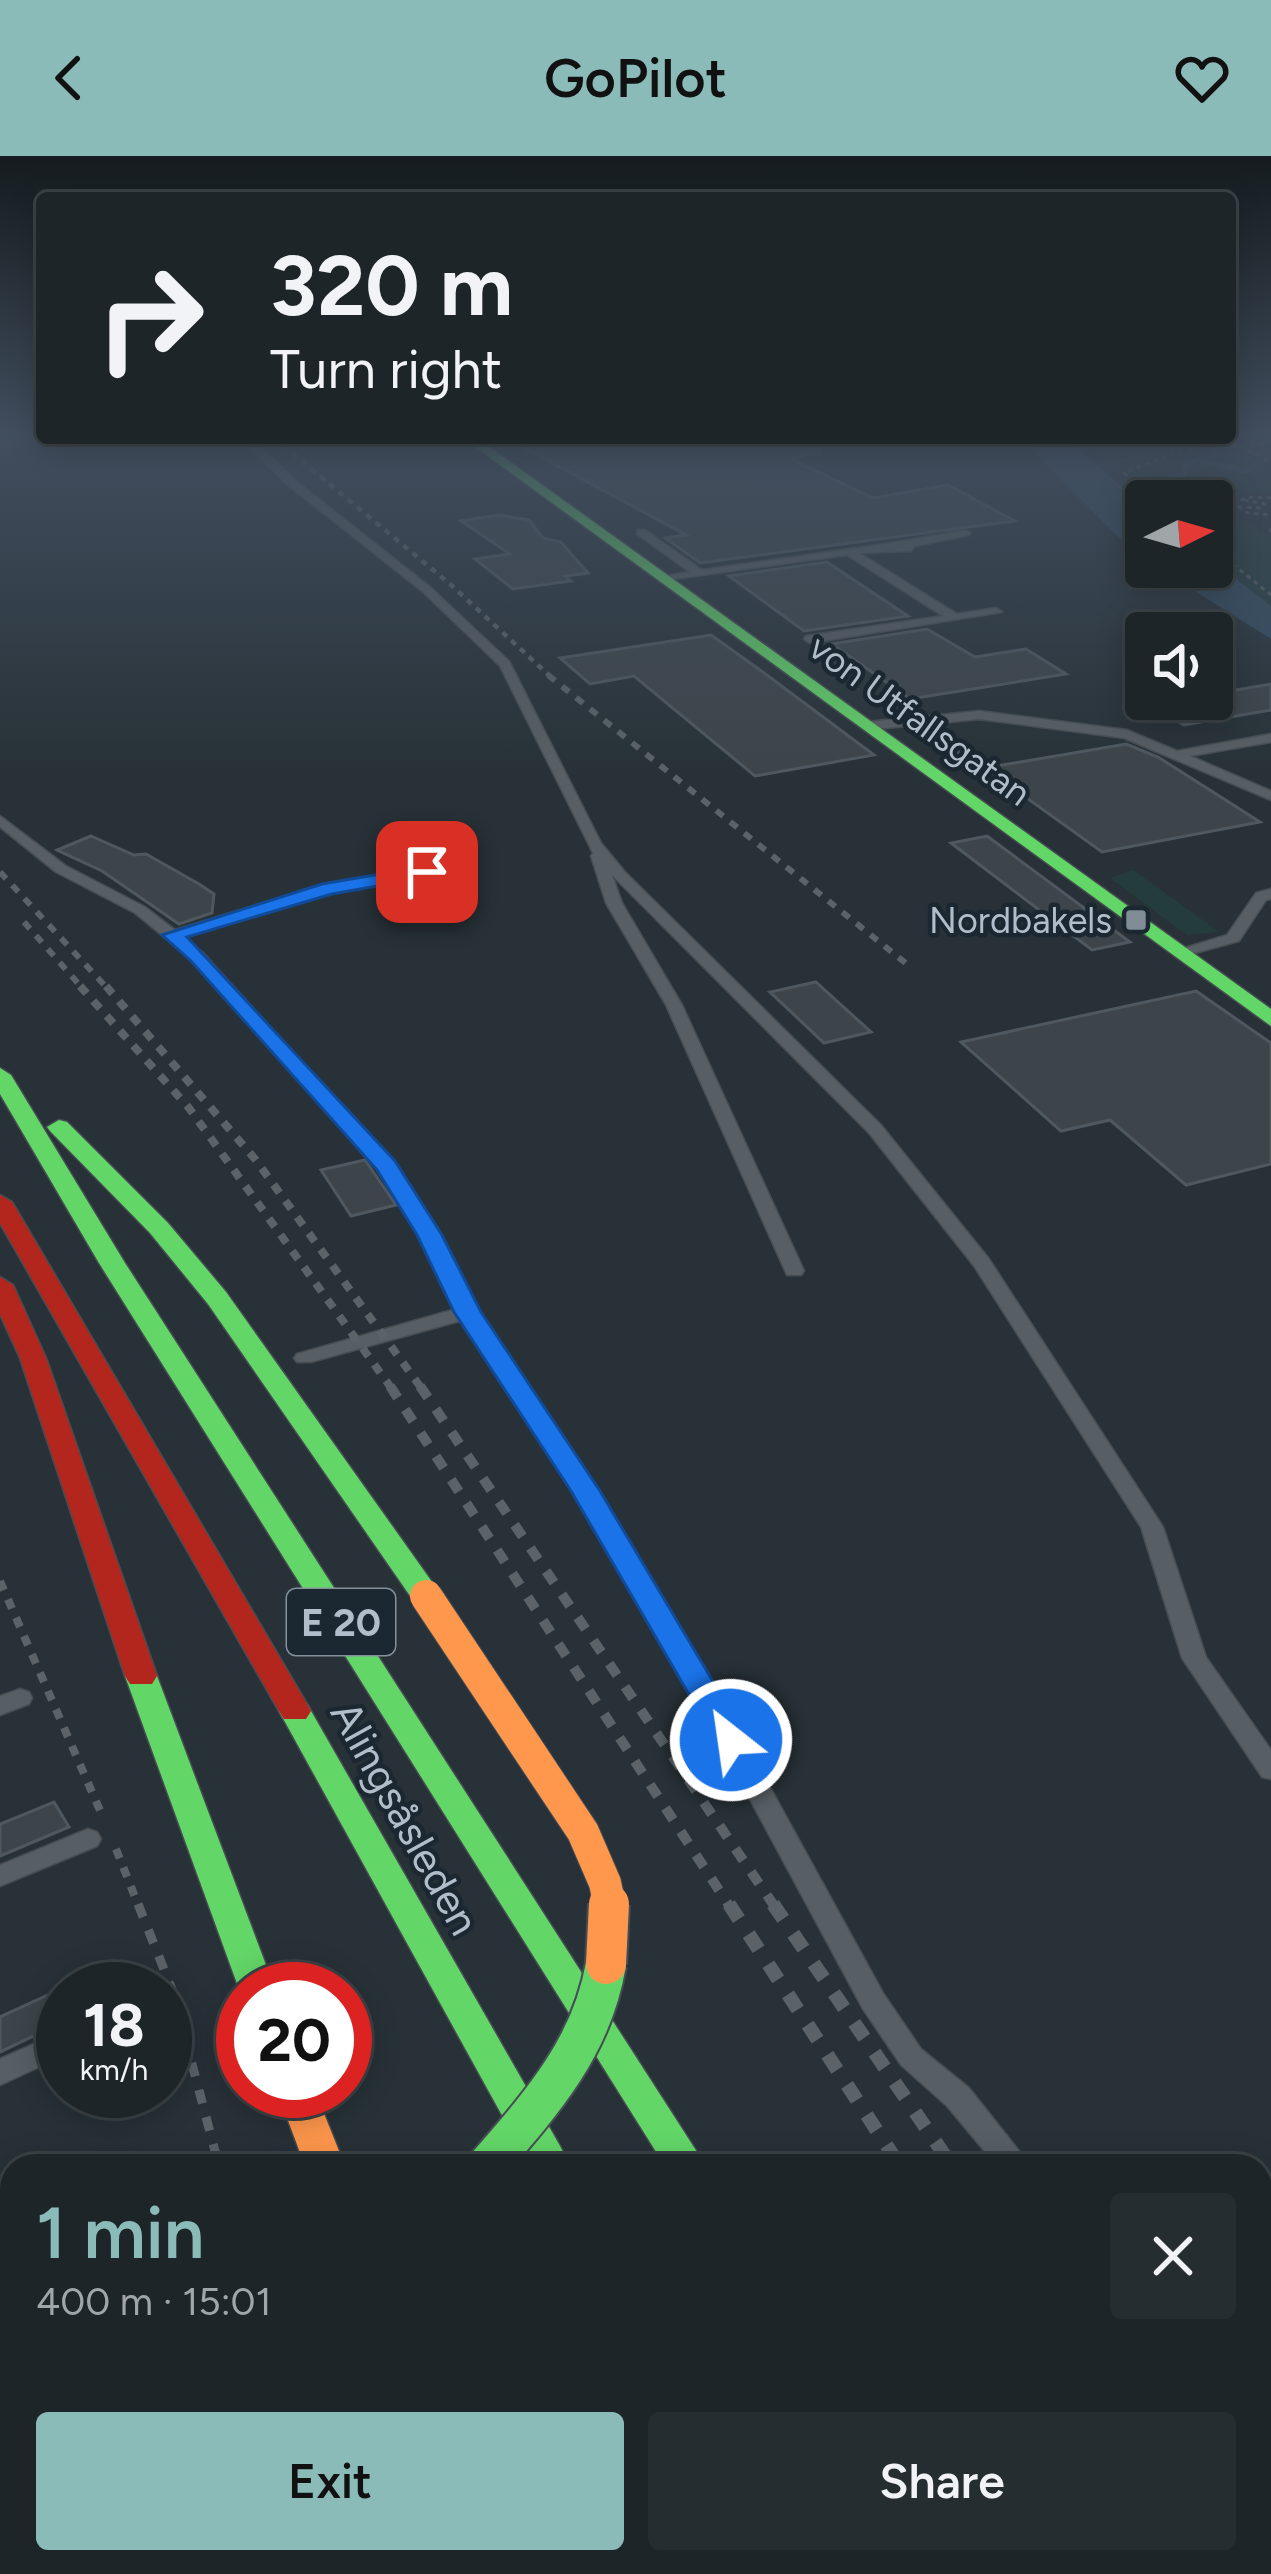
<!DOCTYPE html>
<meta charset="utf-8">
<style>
:root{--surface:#1d2529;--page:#252d31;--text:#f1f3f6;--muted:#a0a5a8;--line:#3b4246;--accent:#8bbbb9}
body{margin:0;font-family:Figtree,sans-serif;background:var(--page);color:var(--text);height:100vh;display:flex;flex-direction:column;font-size:45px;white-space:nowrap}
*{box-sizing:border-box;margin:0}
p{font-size:39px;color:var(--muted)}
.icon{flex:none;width:66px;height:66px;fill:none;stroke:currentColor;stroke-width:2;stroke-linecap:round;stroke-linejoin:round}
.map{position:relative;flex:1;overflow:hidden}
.side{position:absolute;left:0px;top:1998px;width:1272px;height:420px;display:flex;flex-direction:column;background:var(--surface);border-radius:36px 36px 0 0;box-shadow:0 6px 30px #0003,0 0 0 3px var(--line)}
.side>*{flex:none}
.hud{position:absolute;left:36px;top:36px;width:1200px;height:252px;border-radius:12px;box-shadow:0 6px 30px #0003,0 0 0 3px var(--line);background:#1d2529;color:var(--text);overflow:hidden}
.needle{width:78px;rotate:85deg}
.controls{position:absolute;left:1125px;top:324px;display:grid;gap:24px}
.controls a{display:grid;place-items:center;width:108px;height:108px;border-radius:12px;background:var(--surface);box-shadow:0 6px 30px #0003,0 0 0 3px var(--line);font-size:60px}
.speed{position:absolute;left:36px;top:1806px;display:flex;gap:24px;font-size:60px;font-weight:700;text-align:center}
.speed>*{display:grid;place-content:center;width:156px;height:156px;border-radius:50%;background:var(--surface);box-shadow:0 6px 30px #0003,0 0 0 3px var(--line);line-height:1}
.speed small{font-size:30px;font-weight:400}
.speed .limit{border:18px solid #d22;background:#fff;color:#111}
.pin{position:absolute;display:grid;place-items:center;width:102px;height:102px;color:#fff;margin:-51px;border-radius:24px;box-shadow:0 6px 18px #0006}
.me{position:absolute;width:132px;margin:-66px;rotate:330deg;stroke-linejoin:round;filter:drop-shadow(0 0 9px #0008)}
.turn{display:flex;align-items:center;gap:42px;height:252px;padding:0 36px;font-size:54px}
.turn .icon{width:156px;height:156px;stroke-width:2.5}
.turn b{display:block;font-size:84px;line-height:102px}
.round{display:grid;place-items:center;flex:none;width:126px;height:126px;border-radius:12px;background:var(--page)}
.overview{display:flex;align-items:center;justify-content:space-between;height:204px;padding:0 36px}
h1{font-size:72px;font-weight:600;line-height:90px;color:var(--accent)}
.action{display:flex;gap:24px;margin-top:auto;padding:24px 36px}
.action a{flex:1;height:138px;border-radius:12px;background:var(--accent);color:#111;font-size:48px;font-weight:600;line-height:138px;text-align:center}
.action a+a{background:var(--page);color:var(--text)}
header{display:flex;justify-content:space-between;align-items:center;height:156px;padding:0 36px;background:var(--accent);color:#111;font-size:54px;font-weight:600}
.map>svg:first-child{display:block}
</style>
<header><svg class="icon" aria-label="back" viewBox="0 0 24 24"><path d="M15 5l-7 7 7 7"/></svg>GoPilot<svg class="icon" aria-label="heart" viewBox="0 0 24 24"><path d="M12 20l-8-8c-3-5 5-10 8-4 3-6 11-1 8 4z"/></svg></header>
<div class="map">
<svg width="1271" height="2418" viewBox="0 0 1271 2418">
<rect width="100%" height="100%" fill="#273137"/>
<g fill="#243c3c">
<polygon points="1076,282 1216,282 1221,286 1177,294 1120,316"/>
<polygon points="1226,291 1271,309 1271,337 1226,339 1220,349 1271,382 1271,450 1212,404 1212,345 1158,345 1128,318 1185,295"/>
<polygon points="1133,714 1218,775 1218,776 1187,779 1110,722"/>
</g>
<g fill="#334d61">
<polygon points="1020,282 1065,282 1146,352 1146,402 1116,379"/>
<polygon points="1212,404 1271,450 1271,483 1157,411 1212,411"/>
</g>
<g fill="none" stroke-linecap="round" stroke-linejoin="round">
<g stroke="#334d61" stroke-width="6">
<polyline points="1198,304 1247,315"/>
<polyline points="1165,324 1184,318 1185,308 1218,297"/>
</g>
</g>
<g fill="#3d454a" stroke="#4f585f" stroke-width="3">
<polygon points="506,282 819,282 820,297 789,302 873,342 948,329 1015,365 700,407 665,382 686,379"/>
<polygon points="499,359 529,364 543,382 561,386 588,417 565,420 571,425 513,433 475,403 510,398 461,365"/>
<polygon points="827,406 908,460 804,475 729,420"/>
<polygon points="927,473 975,501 1026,493 1066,518 910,543 832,488"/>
<polygon points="711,479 760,514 874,599 755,620 634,520 590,528 560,502"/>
<polygon points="1271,528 1271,554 1184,569 1140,543 1212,543 1212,538"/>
<polygon points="1126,588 1158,601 1260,666 1102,696 985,612"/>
<polygon points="91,680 134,699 146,698 199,728 214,738 212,757 179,768 102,715 57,694"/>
<polygon points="987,680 1130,786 1092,794 951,687"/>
<polygon points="816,826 871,876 824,887 770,836"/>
<polygon points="1196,835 1271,887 1271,1008 1186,1029 1110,964 1061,975 961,886"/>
<polygon points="365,1004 396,1049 351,1060 321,1014"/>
<polygon points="54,1646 69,1671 0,1700 0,1668"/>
<polygon points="63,1832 63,1866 0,1896 0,1861"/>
</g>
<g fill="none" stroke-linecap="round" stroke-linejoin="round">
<defs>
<g id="lane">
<polygon points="240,282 251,282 296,325 430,431 509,505 601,687 625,716 881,969 989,1103 1163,1371 1206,1501 1271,1594 1271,1623 1262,1621 1182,1502 1141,1371 974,1110 869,977 612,719 622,747 682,849 804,1115 801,1119 787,1119 666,849 606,747 591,700 593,697 500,510 422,435 288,329"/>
<path d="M 637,374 L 645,374 L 702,414 C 790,401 878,391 965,374 L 971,377 L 969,379 L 915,390 L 911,395 L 859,397 L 957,458 L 996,452 L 1002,456 L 810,487 L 804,483 L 806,480 L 943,460 L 847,399 L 659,425 L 659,421 L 690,416 L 637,378 Z"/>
<polygon points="979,555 1127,574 1177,595 1271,578 1271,586 1190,600 1271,635 1271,644 1124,582 979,563 920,569 959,596 961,599 954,603 905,570 867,574 860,570 867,566 895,563 895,558 910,562"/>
<polygon points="0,660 66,710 145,751 175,774 329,727 432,713 432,719 331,736 184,781 204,798 395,1010 440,1079 478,1156 597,1335 744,1584 883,1837 921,1893 969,1932 1031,2010 997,2010 947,1950 901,1909 863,1853 718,1584 575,1335 463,1164 311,1206 297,1206 294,1202 297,1198 456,1153 420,1079 379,1013 192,804 135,757 56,716 0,671"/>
<polygon points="1271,733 1271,743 1266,744 1239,785 1180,801 1172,796 1227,779 1256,737"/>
<polygon points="20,1533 29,1536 32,1542 29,1548 0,1559 0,1540"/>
<polygon points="88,1673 97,1676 101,1683 97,1690 0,1730 0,1709"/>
<polygon points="63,1875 63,1900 0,1929 0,1903"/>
<polygon points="1260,2373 1271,2377 1271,2418 1258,2418 1250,2406 1260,2406"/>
<polygon points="264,2406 300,2406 304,2418 268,2418"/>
</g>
<polygon id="street" points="12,2167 12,2229 0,2233 0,2171"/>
<g id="fast">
<polygon points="463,282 477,282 1271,853 1271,870"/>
<polygon points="0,912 11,919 125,1107 706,2010 665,2010 99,1107 0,938"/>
<polygon points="59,964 67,966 168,1067 226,1136 437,1433 441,1440 437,1447 415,1447 208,1148 150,1077 51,976 47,971"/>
<polygon points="141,1509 152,1512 157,1520 275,1833 243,1833 243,1841 239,1833 125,1520 130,1512"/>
<polygon points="295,1544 306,1547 311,1555 560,1990 566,2002 562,2010 530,2010 279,1555 284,1547"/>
<polygon points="591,2406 637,2406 642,2418 596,2418"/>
<polygon points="915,2406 964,2406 969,2418 920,2418"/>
</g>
<g id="slow">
<polygon points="277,1935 315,1935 345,2010 305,2010"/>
<polygon points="487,2406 534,2406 539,2418 492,2418"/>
</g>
<g id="jam">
<polygon points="0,1039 12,1046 311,1555 306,1563 284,1563 279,1555 0,1067"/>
<polygon points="0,1121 13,1129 46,1202 157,1520 152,1528 130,1528 125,1520 20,1202 0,1158"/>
<polygon points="748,2406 796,2406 801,2418 753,2418"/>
</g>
</defs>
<use href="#lane" stroke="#464d52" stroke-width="3"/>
<use href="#street" stroke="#464d52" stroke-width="3"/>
<use href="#fast" stroke="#464d52" stroke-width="3"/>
<use href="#slow" stroke="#464d52" stroke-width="3"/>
<use href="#jam" stroke="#464d52" stroke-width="3"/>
<g stroke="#5b6368" stroke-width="3" stroke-dasharray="4.5 4.5" stroke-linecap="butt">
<polyline points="1223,282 1271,306"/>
<polyline points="1271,342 1248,341 1233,348 1248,357 1271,359"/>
<polyline points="1244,344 1266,348"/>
<polyline points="1153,345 1124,317 1181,294 1271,287"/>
<polyline points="1238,351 1263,352"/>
<polyline points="1271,372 1271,379"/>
<polyline points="1212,391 1271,439"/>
</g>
<g stroke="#5b6368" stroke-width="8" stroke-dasharray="10 10" stroke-linecap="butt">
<polyline points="0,1425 102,1659"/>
<polyline points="116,1693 139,1751"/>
</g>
<g stroke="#5b6368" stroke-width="9" stroke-dasharray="14 14" stroke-linecap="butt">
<polyline points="138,1748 173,1836 219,2010"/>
<polyline points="0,2268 12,2322"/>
<polyline points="31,2406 33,2418"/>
<polyline points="364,2406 371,2418"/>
<polyline points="413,2406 415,2418"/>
</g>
<use href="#lane" fill="#585f64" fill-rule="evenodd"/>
<use href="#street" fill="#585f64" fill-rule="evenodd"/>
<use href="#fast" fill="#63d668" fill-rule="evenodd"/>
<use href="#slow" fill="#ff974d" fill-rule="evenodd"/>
<use href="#jam" fill="#b3261e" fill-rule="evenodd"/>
<polyline stroke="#5b6368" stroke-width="4.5" stroke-dasharray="6 6" stroke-linecap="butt" points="274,282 450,428 552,522"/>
<g stroke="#5b6368" stroke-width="6" stroke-dasharray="9 9" stroke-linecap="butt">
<polyline points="548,519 908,809"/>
<polyline points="0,716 108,833"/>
<polyline points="24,766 83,833"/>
</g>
<g stroke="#5b6368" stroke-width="8" stroke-dasharray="10 10" stroke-linecap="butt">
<polyline points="80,830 189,952 392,1233"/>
<polyline points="106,830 255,1003 422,1233"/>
</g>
<g stroke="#5b6368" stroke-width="10" stroke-dasharray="14 14" stroke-linecap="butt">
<polyline points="390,1230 730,1751"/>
<polyline points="420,1230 775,1751"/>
</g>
<g stroke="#5b6368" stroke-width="14" stroke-dasharray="18 18" stroke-linecap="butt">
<polyline points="729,1748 900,2010"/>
<polyline points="773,1748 952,2010"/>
<polyline points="1161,2406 1169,2418"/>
<polyline points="1221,2406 1229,2418"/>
</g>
<defs>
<path id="fast-bridge" d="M 487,2010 C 541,1948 592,1891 606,1808"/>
<polyline id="slow-bridge-far1" points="426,1440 583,1676 605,1727 610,1751"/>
<polyline id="slow-bridge" points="606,1808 609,1748"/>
</defs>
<use href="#fast-bridge" stroke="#444d53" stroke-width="44" stroke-linecap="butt"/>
<use href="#slow-bridge-far1" stroke="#444d53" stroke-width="34" stroke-linecap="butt"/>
<use href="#slow-bridge" stroke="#444d53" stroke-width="44" stroke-linecap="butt"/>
<use href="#fast-bridge" stroke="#63d668" stroke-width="40"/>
<use href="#slow-bridge-far1" stroke="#ff974d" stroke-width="32"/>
<use href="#slow-bridge" stroke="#ff974d" stroke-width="40"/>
</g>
<linearGradient id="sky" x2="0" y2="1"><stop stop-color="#151b1e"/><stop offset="0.45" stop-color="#414e5e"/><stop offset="1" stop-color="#414e5e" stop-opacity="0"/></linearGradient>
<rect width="1271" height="619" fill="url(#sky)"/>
<polygon fill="#1a73e8" stroke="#114b97" stroke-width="3" points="427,710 434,712 434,720 332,738 187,781 395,1005 442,1079 481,1156 600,1335 743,1576 748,1584 743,1592 720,1592 571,1335 454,1156 417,1079 377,1014 191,805 162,779 322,728"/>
<rect fill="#818d96" stroke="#1b2832" stroke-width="4.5" x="1124" y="752" width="24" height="24" rx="6"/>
<g text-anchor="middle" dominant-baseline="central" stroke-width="9" stroke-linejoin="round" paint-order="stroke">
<g font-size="36" fill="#b1bec9" stroke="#1b2832">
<text transform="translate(920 564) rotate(36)">von Utfallsgatan</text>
</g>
<g font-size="36" fill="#b1bec9" stroke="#1b2832" text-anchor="end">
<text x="1112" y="764">Nordbakels</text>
</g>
<rect fill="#1b2832" stroke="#84919c" stroke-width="3" x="287" y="1433" width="108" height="66" rx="9"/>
<g font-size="39" font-weight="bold" fill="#b1bec9">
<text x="341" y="1466">E 20</text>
</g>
<g font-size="42" fill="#b1bec9" stroke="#1b2832">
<text transform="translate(405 1662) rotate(61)">Alingsåsleden</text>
</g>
</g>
</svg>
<div class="controls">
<a><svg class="needle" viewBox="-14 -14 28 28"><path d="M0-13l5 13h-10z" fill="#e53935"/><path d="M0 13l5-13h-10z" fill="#a0a5a8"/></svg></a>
<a><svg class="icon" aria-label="sound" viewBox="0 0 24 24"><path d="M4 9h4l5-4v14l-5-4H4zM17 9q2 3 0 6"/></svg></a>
</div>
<div class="speed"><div>18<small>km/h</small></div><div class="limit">20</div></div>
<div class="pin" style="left:427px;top:716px;background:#d93025"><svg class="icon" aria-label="arrive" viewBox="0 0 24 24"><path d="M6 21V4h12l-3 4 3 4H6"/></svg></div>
<svg class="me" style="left:731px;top:1584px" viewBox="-20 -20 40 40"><circle r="17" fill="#1a73e8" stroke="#fff" stroke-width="3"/><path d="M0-11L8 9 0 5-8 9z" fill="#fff"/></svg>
<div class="hud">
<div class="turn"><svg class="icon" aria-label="right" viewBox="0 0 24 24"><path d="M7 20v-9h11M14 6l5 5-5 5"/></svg><div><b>320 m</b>Turn right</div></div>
</div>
<section class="side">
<div class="overview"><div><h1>1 min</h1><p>400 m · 15:01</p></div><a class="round"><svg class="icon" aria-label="close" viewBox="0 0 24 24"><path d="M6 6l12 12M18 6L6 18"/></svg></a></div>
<div class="action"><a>Exit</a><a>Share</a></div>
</section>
</div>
